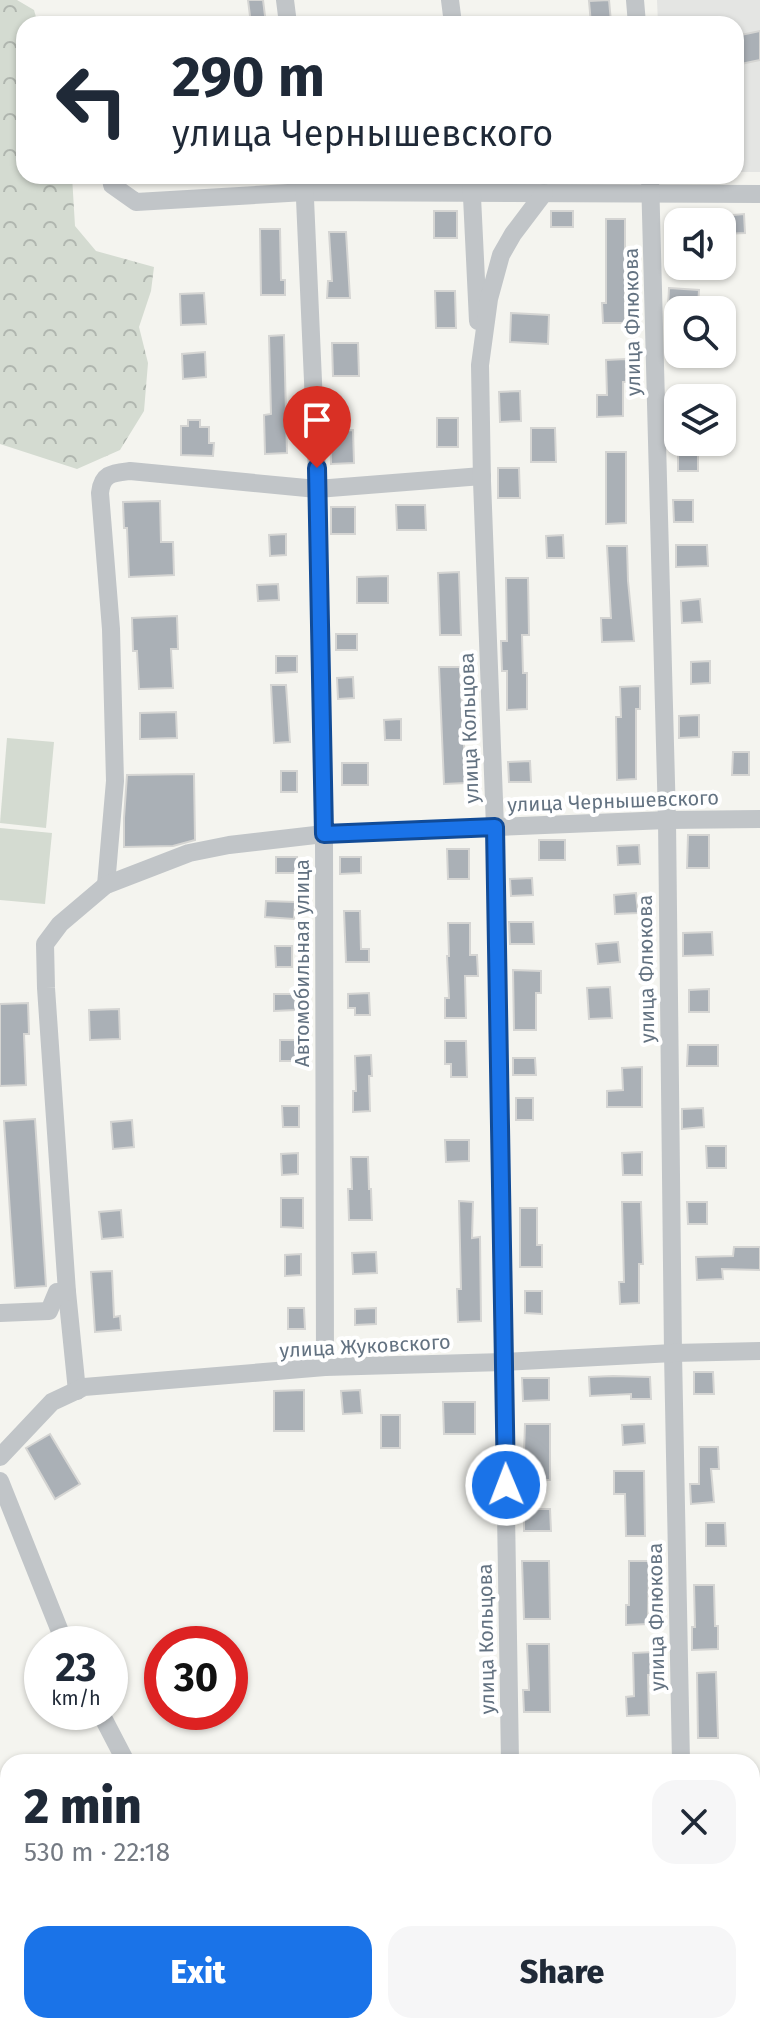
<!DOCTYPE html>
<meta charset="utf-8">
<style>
:root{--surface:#fff;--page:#f6f6f7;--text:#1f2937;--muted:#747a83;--accent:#1a73e8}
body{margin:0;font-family:"Fira Sans",sans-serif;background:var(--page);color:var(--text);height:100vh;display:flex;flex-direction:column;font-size:30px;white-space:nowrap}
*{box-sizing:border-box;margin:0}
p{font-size:26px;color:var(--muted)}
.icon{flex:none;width:44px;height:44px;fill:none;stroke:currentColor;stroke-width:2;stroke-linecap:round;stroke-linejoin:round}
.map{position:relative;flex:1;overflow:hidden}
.sheet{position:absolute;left:0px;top:1754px;width:760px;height:280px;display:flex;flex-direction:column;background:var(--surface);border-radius:24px 24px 0 0;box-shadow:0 2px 6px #0004}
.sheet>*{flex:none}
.guide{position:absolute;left:16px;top:16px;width:728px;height:168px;border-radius:24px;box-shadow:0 2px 6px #0004;background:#fff;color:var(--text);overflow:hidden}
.tools{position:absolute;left:664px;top:208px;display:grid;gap:16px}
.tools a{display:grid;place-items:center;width:72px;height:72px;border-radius:16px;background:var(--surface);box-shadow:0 2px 6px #0004;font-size:40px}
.speed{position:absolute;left:24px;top:1626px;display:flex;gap:16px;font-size:40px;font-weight:700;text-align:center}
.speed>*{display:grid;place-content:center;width:104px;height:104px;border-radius:50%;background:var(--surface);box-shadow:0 2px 6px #0004;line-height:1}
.speed small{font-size:20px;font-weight:400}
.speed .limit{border:12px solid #d22;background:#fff;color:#111}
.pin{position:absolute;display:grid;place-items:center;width:68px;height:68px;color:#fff;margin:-82px -34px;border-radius:50% 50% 50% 0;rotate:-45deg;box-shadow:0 0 8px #0007}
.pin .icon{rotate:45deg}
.me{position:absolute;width:88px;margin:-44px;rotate:359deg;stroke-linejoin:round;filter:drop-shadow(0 0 6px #0008)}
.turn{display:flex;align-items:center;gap:28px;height:168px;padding:0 24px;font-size:36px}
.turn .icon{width:104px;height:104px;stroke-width:2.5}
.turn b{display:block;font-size:56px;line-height:68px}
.round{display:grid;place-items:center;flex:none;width:84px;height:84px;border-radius:24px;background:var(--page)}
.overview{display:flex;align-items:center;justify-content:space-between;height:136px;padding:0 24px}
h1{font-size:48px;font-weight:800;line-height:60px}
.button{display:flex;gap:16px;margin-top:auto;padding:16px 24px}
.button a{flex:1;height:92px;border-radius:24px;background:var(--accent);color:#fff;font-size:32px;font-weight:800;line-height:92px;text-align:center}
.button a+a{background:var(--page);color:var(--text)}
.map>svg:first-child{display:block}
</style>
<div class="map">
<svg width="760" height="2034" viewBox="0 0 760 2034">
<defs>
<pattern id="forest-crowns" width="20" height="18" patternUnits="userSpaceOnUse" patternTransform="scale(2)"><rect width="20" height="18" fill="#d4dbd1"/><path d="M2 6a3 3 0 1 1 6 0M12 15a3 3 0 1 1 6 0" fill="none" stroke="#b0b6af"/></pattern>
<pattern id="garden-furrows" width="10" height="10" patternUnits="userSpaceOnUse" patternTransform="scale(2)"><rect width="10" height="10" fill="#d4dbd1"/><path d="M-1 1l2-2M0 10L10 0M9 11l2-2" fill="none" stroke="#b0b6af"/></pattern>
</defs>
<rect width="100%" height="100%" fill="#f4f4ef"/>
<polygon fill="#e4e5e3" points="657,0 760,0 760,172 736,172 736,24 658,24"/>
<g fill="#d4dbd1">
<polygon points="7,738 54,742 46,828 0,823"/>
<polygon points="0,828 52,833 45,904 0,900"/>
</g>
<polygon fill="url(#forest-crowns)" points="0,0 17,0 34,10 38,24 24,24 24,176 72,176 75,226 96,251 154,267 151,291 139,327 148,363 144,411 120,450 77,469 0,444"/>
<polygon fill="url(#garden-furrows)" points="0,1844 8,1865 8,2026 70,2026 73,2034 0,2034"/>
<g fill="#aab0b6" stroke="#d5d5d3" stroke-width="2">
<polygon points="248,0 263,0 266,24 251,24"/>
<polygon points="609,0 611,22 591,24 589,1"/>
<polygon points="760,31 760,60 736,65 736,36"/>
<rect x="434" y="211" width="23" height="27"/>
<rect x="551" y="211" width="22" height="16"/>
<polygon points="744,214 745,233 722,234 722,216"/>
<polygon points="606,219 625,219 625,323 603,323 602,303 606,303"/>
<polygon points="260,229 280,229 281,280 285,280 285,295 261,295"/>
<polygon points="329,232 346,232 350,298 327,298 328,281 332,281"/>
<polygon points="669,288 699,290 698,307 668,306"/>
<polygon points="435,291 455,291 456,328 436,328"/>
<polygon points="204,293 206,324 181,325 180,294"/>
<polygon points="511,313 549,315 548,344 510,342"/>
<polygon points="284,335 287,453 265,454 264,415 271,414 269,336"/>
<polygon points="332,343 358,343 359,376 333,376"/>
<polygon points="205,352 206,377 183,379 182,354"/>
<polygon points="626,359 626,382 623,382 623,416 597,417 597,395 607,395 606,360"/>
<polygon points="520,391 521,421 500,422 499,392"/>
<rect x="437" y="418" width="21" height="29"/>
<polygon points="188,420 200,420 200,427 209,427 209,443 214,443 213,456 181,455 181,426 188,426"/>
<polygon points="531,428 555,428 556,462 531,462"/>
<polygon points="353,430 354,463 331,464 330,431"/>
<rect x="678" y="449" width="20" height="22"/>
<polygon points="606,452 626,452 626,523 606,524"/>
<polygon points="498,468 519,468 520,498 498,498"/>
<polygon points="673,500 693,500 693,522 674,522"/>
<polygon points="160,501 161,542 173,542 174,575 129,577 127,528 124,528 123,502"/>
<polygon points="396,505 425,505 426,530 397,530"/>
<rect x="331" y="507" width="24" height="27"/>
<polygon points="286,534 286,555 270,556 269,535"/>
<polygon points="563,535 564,558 547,558 546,536"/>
<polygon points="676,545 707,545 708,566 676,567"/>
<polygon points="607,546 627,546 628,581 634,641 602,642 601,618 611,618"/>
<polygon points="459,572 461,635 440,635 438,573"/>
<polygon points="388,576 388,603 357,603 357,577"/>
<polygon points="506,578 528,578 529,635 522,635 523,673 527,673 527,709 507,710 507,671 502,671 501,641 507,641"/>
<polygon points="278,584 279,600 258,601 257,585"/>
<polygon points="700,599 702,622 682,623 681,601"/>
<polygon points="177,616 178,649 171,649 173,688 139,689 137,651 133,651 132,618"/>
<rect x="336" y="634" width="21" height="16"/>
<polygon points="276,656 297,656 297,672 276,673"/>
<polygon points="710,661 710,683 691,684 691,662"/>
<polygon points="439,667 460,667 466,783 444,784"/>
<polygon points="353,677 354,698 338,699 337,678"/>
<polygon points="271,685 286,685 290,742 274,743"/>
<polygon points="640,686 640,709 636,709 636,779 617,780 616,717 621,717 620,687"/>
<polygon points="176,712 177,738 140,739 140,713"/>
<polygon points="699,715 699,737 679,738 679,716"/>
<polygon points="401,719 401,740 385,740 384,720"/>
<polygon points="733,752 749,752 749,775 732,775"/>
<polygon points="530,761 531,782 509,782 508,762"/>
<rect x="342" y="763" width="26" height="22"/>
<rect x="281" y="771" width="16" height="21"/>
<polygon points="194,774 195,840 173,846 124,847 124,818 127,775"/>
<polygon points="688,835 709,835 709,868 687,868"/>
<rect x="539" y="840" width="26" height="20"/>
<polygon points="639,845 640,864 618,865 617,846"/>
<polygon points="447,849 469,849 469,879 448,879"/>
<rect x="276" y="857" width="21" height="16"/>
<polygon points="340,857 361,857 361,873 340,874"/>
<polygon points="532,878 533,895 511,896 510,879"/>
<polygon points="636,893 638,913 615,914 614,895"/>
<polygon points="266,901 295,902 294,919 265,917"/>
<polygon points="344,911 360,911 361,949 369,949 369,962 346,962"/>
<polygon points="509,922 533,922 534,944 510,944"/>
<polygon points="448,923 470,923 470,955 477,955 478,976 465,976 466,1018 445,1018 445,998 449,998 447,956 449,956"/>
<polygon points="712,932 713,955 683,956 683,933"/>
<polygon points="618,942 620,962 598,964 596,944"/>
<polygon points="275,946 292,946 292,967 276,967"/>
<polygon points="513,970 541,971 541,993 536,993 536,1030 514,1030"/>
<polygon points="610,987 612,1018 589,1019 587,988"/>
<polygon points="709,989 709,1012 689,1012 689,990"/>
<polygon points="369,993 370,1015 355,1015 355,1008 348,1008 348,994"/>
<polygon points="274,994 295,994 296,1010 274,1011"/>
<polygon points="28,1003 29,1034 24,1034 26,1085 0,1086 0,1004"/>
<polygon points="119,1009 120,1039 90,1040 89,1010"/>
<polygon points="280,1040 296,1040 297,1061 280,1061"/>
<polygon points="445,1041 466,1041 467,1077 451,1077 451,1064 445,1064"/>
<polygon points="688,1045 718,1045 718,1066 687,1066"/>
<polygon points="371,1055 372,1076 369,1076 370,1111 353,1112 353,1091 356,1091 355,1056"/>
<polygon points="513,1058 535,1058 536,1075 513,1075"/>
<polygon points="642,1067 642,1107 607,1107 607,1091 623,1090 622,1068"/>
<rect x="516" y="1098" width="17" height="22"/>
<polygon points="282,1106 299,1106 299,1127 283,1127"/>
<polygon points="703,1108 704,1127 682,1129 682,1109"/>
<polygon points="35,1119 46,1286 15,1288 4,1121"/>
<polygon points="132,1120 134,1147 113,1149 111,1122"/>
<polygon points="445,1140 469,1140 469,1161 446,1162"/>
<polygon points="706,1146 726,1146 726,1168 707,1168"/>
<polygon points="642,1152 642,1175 623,1175 622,1153"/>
<polygon points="298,1153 298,1174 282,1175 281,1154"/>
<polygon points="351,1157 368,1157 369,1189 371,1189 372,1220 349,1220 348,1189 352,1189"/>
<polygon points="281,1198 303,1198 303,1228 281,1227"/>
<polygon points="459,1201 473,1202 472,1238 480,1237 481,1321 458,1322 457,1289 461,1289"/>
<polygon points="622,1202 641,1202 643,1264 639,1264 639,1303 620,1304 619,1282 624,1282"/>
<polygon points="687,1202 707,1202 707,1224 688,1224"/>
<polygon points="520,1208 537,1208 537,1245 542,1245 542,1267 520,1267"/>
<polygon points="121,1210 123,1237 102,1239 99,1212"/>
<polygon points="734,1247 760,1247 760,1270 722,1269 723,1279 697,1280 696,1257 733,1256"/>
<polygon points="376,1252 377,1273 353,1274 352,1253"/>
<polygon points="301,1254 301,1275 285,1276 285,1255"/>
<polygon points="112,1271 114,1317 120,1316 121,1330 95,1332 91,1272"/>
<polygon points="525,1291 542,1291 542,1314 525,1313"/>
<polygon points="288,1308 304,1308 305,1329 288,1329"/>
<polygon points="376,1308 376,1324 355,1325 355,1309"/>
<polygon points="694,1372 713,1372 714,1394 694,1394"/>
<polygon points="613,1376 650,1377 651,1399 631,1399 631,1394 590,1396 589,1377"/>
<polygon points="522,1378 549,1378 549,1400 523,1401"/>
<polygon points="304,1390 304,1431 274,1431 274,1391"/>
<polygon points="360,1390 362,1413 343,1414 341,1391"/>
<polygon points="443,1402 475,1402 475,1434 444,1434"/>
<rect x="381" y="1415" width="19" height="33"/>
<polygon points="525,1424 550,1424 550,1480 523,1480"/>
<polygon points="644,1424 645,1443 623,1445 622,1425"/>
<polygon points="50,1434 80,1484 55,1499 26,1448"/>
<polygon points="699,1447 718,1447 719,1469 711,1469 714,1502 691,1504 690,1484 699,1484"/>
<polygon points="614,1471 644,1471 645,1536 626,1536 625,1494 614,1494"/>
<polygon points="524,1509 550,1509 551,1531 524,1531"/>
<polygon points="706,1523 725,1523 726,1546 706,1546"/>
<polygon points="522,1561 549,1561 550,1619 524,1619"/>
<polygon points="629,1561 649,1561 648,1624 626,1625 626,1605 629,1605"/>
<polygon points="694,1585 714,1585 715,1626 718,1626 718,1649 692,1650 692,1627 695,1627"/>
<polygon points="527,1644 549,1644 550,1712 524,1712 523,1690 529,1690"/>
<polygon points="653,1652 653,1675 648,1675 649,1715 627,1716 626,1697 634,1696 633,1653"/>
<polygon points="716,1672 718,1738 698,1738 697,1673"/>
</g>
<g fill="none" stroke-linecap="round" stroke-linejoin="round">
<g stroke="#c1c5c8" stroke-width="18">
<polyline points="285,0 288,24"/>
<polyline points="450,0 453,24"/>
<polyline points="635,0 637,24"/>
<polyline points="111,176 112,185 136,202 305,192 760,194"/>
<polyline points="304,176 318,495 324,834 325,1367"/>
<polyline points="471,176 478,321"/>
<polyline points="650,176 667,820 673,1353 681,1762"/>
<path d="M 106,885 L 115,781 L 111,629 L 100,493 C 102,473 113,473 130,471 L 317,489 L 482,476"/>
<polyline points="67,1292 77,1391"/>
<polyline points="0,1313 49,1311 57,1292 67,1292 46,988 45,944 60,924 106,885 189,853 229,845 324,834 667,820 760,819"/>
<polyline points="0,1457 52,1402 84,1387 325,1367 504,1362 673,1353 760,1351"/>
<polyline points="0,1481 65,1644"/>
<polyline points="100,1712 126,1762"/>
<polyline points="510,1762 495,827 482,481 480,365 489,299 501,255 513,234 544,193"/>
<polyline points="752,1821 760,1822"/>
<polyline points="752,1874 760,1864"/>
<polyline points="0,1923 8,1942"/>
<polyline points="43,2026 47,2034"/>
<polyline points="262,2026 264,2034"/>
<polyline points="512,2026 512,2034"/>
</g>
</g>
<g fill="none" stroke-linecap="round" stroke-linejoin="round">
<defs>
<polyline id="route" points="317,468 324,834 495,827 506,1485"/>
</defs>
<use href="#route" stroke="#114b97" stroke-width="20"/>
<use href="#route" stroke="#1a73e8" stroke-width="14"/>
</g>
<g text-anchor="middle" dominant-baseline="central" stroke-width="8" stroke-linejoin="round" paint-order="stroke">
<g font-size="20" fill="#637281" stroke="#fff">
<text transform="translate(632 322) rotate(-91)">улица Флюкова</text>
<text transform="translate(469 728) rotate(-92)">улица Кольцова</text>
<text transform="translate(613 801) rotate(-2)">улица Чернышевского</text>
<text transform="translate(302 963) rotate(-90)">Автомобильная улица</text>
<text transform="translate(646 969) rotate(-91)">улица Флюкова</text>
<text transform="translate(365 1346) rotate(-3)">улица Жуковского</text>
<text transform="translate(656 1617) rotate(-91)">улица Флюкова</text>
<text transform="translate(486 1639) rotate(-91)">улица Кольцова</text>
</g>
</g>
</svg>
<div class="tools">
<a><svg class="icon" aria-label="sound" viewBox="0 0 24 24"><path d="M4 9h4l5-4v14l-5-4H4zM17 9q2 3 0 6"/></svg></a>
<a><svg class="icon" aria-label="search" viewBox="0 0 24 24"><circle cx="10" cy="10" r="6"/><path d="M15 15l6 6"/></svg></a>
<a><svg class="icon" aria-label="layers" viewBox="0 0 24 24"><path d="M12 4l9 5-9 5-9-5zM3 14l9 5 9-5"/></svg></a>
</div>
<div class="speed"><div>23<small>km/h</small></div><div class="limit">30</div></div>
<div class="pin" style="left:317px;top:468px;background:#d93025"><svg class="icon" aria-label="arrive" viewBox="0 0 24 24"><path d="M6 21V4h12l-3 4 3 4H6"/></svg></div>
<svg class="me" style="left:506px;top:1485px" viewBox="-20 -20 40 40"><circle r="17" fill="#1a73e8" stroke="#fff" stroke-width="3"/><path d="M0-11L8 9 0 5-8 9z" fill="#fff"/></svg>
<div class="guide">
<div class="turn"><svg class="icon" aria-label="left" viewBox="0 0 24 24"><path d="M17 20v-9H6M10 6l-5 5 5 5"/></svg><div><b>290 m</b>улица Чернышевского</div></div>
</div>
<section class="sheet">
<div class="overview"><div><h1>2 min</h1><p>530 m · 22:18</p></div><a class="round"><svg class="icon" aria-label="close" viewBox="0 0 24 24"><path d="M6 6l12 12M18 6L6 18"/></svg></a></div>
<div class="button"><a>Exit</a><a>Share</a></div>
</section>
</div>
